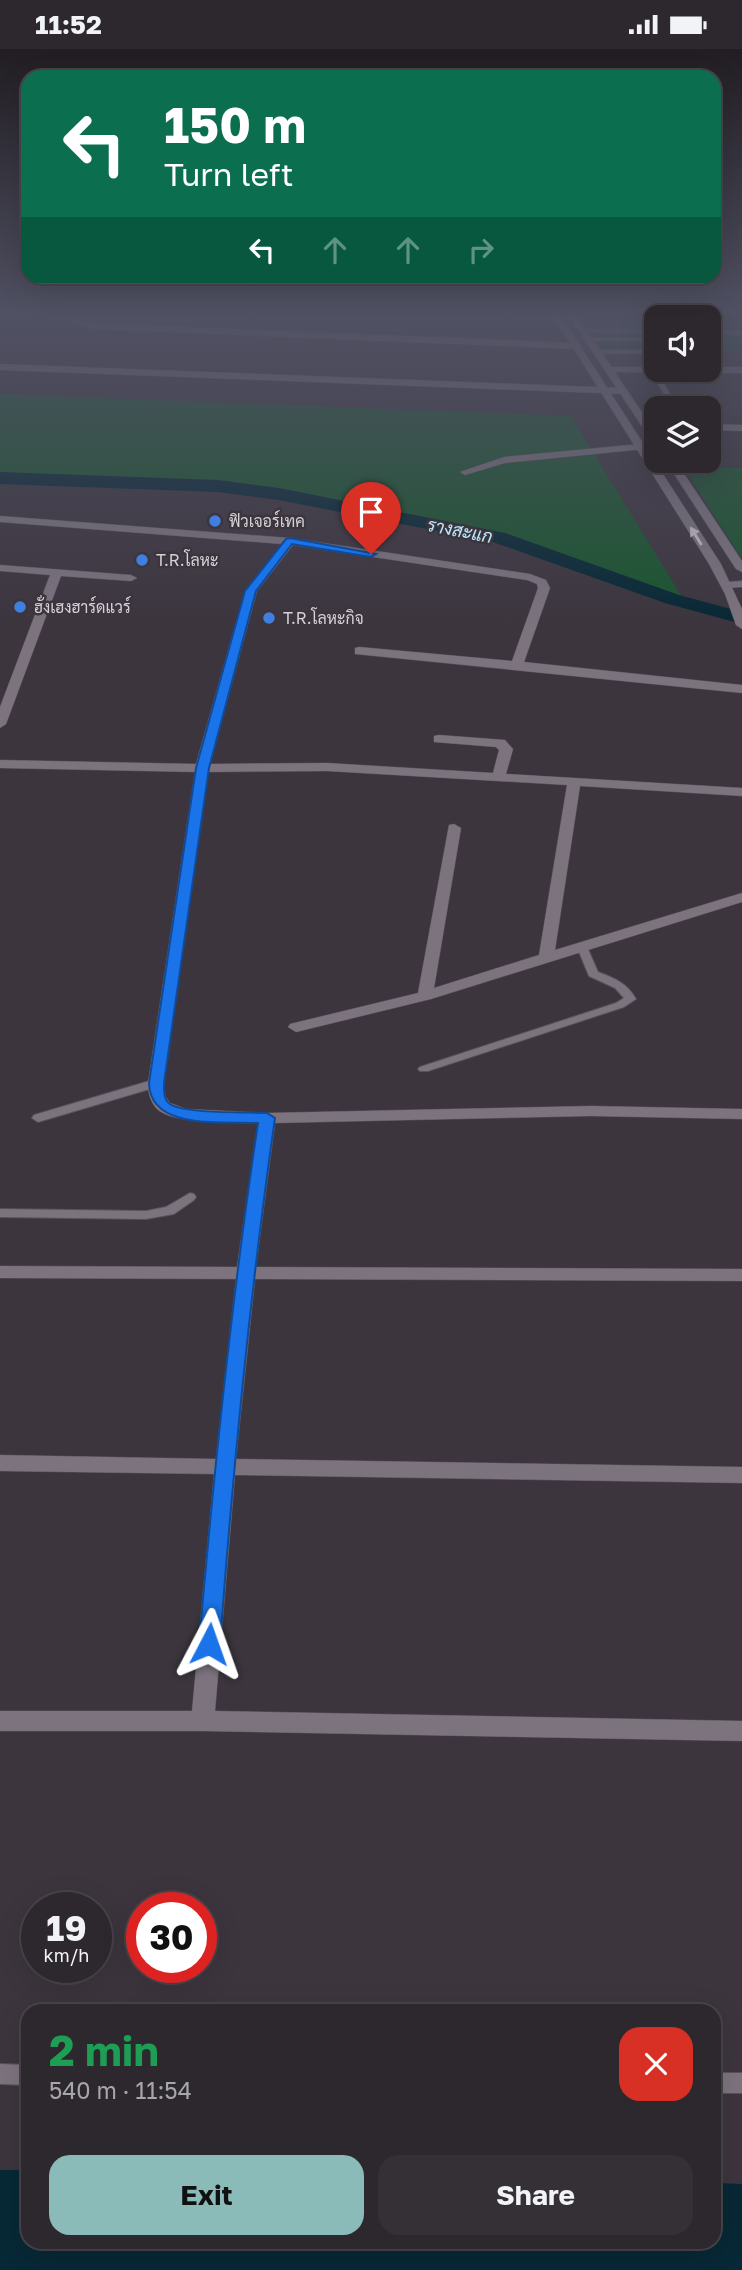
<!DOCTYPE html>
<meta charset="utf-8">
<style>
:root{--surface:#2d282e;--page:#353036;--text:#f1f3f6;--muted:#a7a6aa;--line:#48444a;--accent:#8bbbb9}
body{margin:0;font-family:"Golos Text",Sarabun,sans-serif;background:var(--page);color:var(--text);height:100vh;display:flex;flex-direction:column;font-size:26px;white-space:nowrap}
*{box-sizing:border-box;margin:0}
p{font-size:23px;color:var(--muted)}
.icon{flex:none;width:38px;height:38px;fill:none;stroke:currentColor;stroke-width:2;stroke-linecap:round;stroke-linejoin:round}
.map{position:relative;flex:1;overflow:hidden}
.drawer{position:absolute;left:21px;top:1955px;width:700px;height:245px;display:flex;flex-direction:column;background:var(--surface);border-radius:21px;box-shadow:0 7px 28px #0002,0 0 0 2px var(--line)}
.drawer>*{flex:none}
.guide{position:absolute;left:21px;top:21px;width:700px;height:214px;border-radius:21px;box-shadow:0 7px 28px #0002,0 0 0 2px var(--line);background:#0b6e4f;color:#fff;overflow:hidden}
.buttons{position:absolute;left:644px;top:256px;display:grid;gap:14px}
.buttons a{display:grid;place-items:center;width:77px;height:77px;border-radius:14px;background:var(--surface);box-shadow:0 7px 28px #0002,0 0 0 2px var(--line);font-size:35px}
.speed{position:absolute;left:21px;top:1843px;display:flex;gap:14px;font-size:35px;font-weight:700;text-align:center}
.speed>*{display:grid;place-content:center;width:91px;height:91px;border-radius:50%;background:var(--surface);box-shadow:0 7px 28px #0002,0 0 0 2px var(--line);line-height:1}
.speed small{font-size:18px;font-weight:400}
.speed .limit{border:10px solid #d22;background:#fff;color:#111}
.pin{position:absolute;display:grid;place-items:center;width:60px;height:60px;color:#fff;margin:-72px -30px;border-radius:50% 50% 50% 0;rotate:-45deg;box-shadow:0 0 7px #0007}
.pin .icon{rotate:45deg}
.me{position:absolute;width:77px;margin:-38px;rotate:4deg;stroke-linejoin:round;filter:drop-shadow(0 0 5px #0008)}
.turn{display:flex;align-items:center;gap:24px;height:147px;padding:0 28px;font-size:32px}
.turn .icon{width:91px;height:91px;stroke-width:2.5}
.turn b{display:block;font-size:49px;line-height:60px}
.lanes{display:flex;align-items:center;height:66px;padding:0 28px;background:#0003;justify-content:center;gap:35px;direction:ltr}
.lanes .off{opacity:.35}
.round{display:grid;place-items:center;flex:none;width:74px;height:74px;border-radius:21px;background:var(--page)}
.head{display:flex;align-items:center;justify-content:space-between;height:119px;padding:0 28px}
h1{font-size:42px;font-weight:700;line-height:52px;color:#1e9e55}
.cta{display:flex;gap:14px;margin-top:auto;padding:14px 28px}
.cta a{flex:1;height:80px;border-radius:21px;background:var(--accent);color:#111;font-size:28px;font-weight:700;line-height:80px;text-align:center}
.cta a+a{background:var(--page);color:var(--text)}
.status{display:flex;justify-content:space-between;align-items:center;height:49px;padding:0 35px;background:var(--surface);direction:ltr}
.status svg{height:19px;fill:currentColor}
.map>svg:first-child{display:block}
</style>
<div class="status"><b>11:52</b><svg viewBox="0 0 49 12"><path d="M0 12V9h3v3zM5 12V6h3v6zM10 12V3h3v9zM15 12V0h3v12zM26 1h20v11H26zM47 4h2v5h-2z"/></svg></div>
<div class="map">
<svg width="742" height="2221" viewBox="0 0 742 2221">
<rect width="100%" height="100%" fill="#3c353e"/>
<g fill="#1a552f">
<polygon points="577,267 742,267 742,303 709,303 709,268 656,268 656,305 601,306"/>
<polygon points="0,345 571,367 690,561 478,487 230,441 0,433"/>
<polygon points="684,419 742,419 742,510"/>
</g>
<polygon fill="#072835" points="0,2121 28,2121 28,2193 714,2193 714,2134 742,2135 742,2221 0,2221"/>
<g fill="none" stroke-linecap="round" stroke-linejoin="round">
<polygon fill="#072835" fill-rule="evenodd" points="0,423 218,431 279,439 505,484 679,546 742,563 742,575 665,554 493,493 279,451 218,443 0,435"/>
<defs>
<g id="lane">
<rect x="659" y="267" width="6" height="1"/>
<polygon points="583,280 656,281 656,285 581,283"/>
<polygon points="709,281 742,282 742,286 709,285"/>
<polygon points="589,289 654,289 656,292 587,292"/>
<polygon points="645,301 647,304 597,305 594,303 597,301"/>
<polygon points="656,324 659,326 678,359 672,359 653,326"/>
<path d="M 582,895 L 587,898 L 598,923 C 614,929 627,934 636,950 L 624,958 L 428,1022 L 420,1022 L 418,1020 L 420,1018 L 616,954 L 624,949 L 615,939 L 589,927 L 577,898 Z"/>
<polygon points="156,1030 162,1034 160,1037 38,1073 32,1069 34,1066"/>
<polygon points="190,1144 194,1145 196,1148 194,1151 174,1165 146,1170 0,1168 0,1160 146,1162 166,1158"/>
<polygon points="0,2015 28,2016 28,2036 0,2035"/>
<rect x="714" y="2024" width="28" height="20"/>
</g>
<g id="street">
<polygon points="76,267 84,267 81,272 92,274 578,294 582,297 578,300 92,280 73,274"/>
<polygon points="0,315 623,339 628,342 623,345 0,321"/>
<polygon points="610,318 742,318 742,324 607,323 605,321"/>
<polygon points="709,375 742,376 742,382 709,381"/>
<polygon points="640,395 644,396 644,400 505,414 465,426 460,423 504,408"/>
<path d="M 0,467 L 290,489 L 530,525 L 546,531 L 550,539 L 524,613 L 742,636 L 742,644 L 355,605 L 355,599 L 359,598 L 512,612 L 538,539 L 537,535 L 527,531 L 293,496 L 257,542 L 210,715 L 327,714 L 493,724 L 499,701 L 496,698 L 434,693 L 434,687 L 439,686 L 505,691 L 513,700 L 506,725 L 742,739 L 742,747 L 580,737 L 555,901 L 742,844 L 742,853 L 431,950 L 296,983 L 288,978 L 290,975 L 418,944 L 449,776 L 454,775 L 461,779 L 434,939 L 539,906 L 567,736 L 327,722 L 208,723 L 164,1034 L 165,1047 L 170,1054 L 186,1060 L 267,1064 L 591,1057 L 742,1060 L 742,1070 L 591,1067 L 275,1074 L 256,1218 L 742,1220 L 742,1232 L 255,1230 L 236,1410 L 742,1418 L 742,1434 L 235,1426 L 215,1662 L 742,1672 L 742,1692 L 203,1682 L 0,1682 L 0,1662 L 192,1662 L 214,1425 L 0,1422 L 0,1406 L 216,1410 L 236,1230 L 0,1229 L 0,1217 L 237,1218 L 258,1074 C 235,1073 171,1076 156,1059 C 150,1051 148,1044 148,1034 L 195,723 L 0,719 L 0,711 L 196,715 L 245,542 L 282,495 L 0,473 Z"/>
<polygon points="0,516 131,526 137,529 131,532 61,527 6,675 0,679 0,658 50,526 0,522"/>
<polygon points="742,532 742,538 727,539 721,536 727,533"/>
</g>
<g id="secondary">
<polygon points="553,267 561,267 721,515 742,560 742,580 736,576 725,545 709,515"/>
<polygon points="569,267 577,267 656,384 656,394 651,391"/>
<polygon points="665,411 675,411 742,512 742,523 736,520"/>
</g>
</defs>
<use href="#lane" stroke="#58525a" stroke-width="2"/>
<use href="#street" stroke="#58525a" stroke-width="1"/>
<use href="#secondary" stroke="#58525a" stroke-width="1"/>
<use href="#lane" fill="#7c737e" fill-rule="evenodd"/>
<use href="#street" fill="#7c737e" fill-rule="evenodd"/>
<use href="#secondary" fill="#7c737e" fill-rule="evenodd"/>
</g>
<defs><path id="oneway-solid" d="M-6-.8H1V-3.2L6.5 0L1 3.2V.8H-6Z" transform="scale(1.75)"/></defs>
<use fill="#c8c3ca" href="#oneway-solid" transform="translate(696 487) rotate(-122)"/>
<linearGradient id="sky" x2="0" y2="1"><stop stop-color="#211d22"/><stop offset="0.46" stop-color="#505163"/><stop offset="1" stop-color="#505163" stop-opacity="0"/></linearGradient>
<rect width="742" height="577" fill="url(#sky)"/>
<path fill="#1a73e8" stroke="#114b97" stroke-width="2" d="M 290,489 L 376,505 L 371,508 L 292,495 L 256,542 L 209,719 L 164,1034 C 164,1041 163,1050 170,1055 C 184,1065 247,1063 267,1064 L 275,1069 C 250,1244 233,1419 220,1595 L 217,1601 L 209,1604 L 202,1601 L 199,1595 C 214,1420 232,1247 258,1074 C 224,1072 150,1082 149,1034 L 196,719 L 245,542 L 286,490 Z"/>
<g fill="#3f7fe0" stroke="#3c353e" stroke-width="2.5">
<circle cx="215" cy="472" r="7"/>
<circle cx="142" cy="511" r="7"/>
<circle cx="20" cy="558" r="7"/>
<circle cx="269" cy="569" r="7"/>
</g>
<g text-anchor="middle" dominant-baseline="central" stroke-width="5" stroke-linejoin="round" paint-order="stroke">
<g font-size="16" fill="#d5d1d7" stroke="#3c353e" text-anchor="start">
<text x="229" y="472">ฟิวเจอร์เทค</text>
<text x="156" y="511">T.R.โลหะ</text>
<text x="34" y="558">ฮั่งเฮงฮาร์ดแวร์</text>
<text x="283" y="569">T.R.โลหะกิจ</text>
</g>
<g font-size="18" font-style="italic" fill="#bae8ff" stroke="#3c353e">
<text transform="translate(460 481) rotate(11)">รางสะแก</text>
</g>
</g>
</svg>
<div class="buttons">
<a><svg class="icon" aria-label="sound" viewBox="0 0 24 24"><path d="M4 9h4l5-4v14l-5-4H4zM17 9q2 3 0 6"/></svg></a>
<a><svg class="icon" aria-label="layers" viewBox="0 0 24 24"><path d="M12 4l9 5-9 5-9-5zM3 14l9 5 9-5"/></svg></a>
</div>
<div class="speed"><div>19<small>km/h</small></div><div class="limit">30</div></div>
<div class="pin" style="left:371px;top:505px;background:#d93025"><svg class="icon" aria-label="arrive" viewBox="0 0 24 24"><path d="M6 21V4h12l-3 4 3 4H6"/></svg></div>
<svg class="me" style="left:209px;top:1595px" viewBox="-20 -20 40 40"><path d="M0-17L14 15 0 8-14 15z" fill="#1a73e8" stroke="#fff" stroke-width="4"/></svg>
<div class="guide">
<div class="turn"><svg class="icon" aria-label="left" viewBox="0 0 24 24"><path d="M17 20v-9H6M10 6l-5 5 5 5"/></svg><div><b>150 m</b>Turn left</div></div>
<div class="lanes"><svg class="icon" aria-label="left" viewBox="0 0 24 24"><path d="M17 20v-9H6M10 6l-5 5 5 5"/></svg><svg class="icon off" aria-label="ahead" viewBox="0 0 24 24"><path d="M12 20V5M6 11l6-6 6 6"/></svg><svg class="icon off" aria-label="ahead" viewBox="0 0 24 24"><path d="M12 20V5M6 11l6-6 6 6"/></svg><svg class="icon off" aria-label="right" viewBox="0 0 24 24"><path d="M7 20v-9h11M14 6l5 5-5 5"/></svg></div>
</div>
<section class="drawer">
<div class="head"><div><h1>2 min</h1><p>540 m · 11:54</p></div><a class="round" style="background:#d93025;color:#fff"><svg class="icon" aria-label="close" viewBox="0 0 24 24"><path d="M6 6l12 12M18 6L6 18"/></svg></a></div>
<div class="cta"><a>Exit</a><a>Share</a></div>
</section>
</div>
